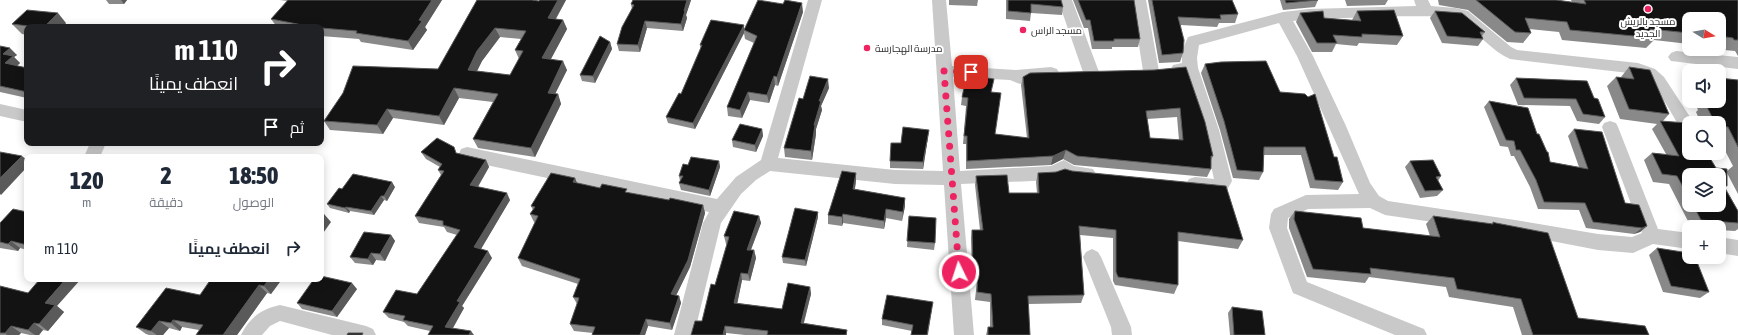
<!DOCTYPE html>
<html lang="ar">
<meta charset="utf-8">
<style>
:root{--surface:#fff;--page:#f6f6f7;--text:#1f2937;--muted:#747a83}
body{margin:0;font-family:"Asap Condensed",Cairo,sans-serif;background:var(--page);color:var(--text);direction:rtl;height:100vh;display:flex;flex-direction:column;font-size:15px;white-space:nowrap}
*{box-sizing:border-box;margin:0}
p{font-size:13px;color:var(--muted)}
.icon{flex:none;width:22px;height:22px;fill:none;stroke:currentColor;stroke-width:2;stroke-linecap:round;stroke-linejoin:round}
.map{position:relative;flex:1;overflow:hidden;direction:ltr}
.sheet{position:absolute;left:24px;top:154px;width:300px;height:128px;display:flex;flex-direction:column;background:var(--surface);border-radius:8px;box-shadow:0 2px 10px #0003;direction:rtl}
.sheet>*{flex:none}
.hud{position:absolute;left:24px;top:24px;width:300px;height:122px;border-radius:8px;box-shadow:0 2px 10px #0003;direction:rtl;background:#202124;color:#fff;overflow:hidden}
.needle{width:26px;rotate:101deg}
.buttons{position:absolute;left:1682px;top:12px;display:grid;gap:8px}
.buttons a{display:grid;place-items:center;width:44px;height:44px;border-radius:8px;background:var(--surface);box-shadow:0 2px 10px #0003;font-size:20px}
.pin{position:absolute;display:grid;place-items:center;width:34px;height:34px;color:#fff;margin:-17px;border-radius:8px;box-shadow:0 2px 6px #0006}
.me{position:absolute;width:44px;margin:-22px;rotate:356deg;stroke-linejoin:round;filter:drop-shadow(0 0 3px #0008)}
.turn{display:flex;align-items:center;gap:14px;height:84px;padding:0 20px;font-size:18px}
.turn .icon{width:52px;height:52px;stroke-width:2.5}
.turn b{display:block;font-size:28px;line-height:34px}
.then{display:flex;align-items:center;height:38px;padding:0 20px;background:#0003;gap:8px;font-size:15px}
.eta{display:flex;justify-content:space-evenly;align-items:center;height:68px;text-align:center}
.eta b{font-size:24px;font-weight:800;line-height:28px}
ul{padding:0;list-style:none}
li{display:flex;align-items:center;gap:12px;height:52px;padding:0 20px}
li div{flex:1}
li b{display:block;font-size:15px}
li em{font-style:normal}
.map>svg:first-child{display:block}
</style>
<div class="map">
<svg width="1738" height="335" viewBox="0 0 1738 335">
<rect width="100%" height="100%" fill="#fff"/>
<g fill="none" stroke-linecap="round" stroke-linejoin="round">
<g fill="#c9c9c9" fill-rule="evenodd">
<path d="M 808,0 L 822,0 L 778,158 L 895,170 L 943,171 L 932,0 L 946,0 L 952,66 L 1016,70 L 1051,67 L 1057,69 L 1059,73 L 1057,77 L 1027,79 L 1026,82 L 1020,84 L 1010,80 L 953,77 L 960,171 L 1051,166 L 1064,160 L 1074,166 L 1093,169 L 1096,174 L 1093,179 C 1084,182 1072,180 1063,176 L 1054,180 L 961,184 L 974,335 L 954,335 L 944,185 L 895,184 L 770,171 L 756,180 L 741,194 L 721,223 L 694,335 L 674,335 L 703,223 L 709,212 L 467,161 L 461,159 L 459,154 L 461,149 L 467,147 L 717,199 L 736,177 L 761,160 Z"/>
<polygon points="1058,0 1072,0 1099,72 1097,76 1091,78 1085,76 1083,72"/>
<polygon points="1132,0 1146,0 1159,71 1157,75 1151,77 1145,75 1143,71"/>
<path d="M 1414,0 L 1428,0 L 1431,6 L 1455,8 L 1468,11 L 1511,47 L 1517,50 L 1638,63 L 1655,69 L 1664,77 L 1694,123 L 1689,123 L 1689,135 L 1683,133 C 1672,115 1657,82 1637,74 L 1510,59 C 1490,50 1477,31 1459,20 C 1446,12 1332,19 1309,19 L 1293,21 L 1313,56 L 1346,126 L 1370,183 L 1379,196 L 1388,201 L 1515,220 L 1598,234 L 1632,237 L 1642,233 L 1602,127 L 1604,123 L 1610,121 L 1616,123 L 1618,127 L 1658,229 L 1689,233 L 1689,249 L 1653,244 L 1633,253 L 1598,250 L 1515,234 L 1385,215 L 1370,208 L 1308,209 L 1288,218 L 1287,228 L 1307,282 L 1424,329 L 1427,335 L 1395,335 L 1293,293 L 1269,228 L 1271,214 L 1274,209 L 1306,195 L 1359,194 L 1297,56 L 1279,23 L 1199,45 L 1197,58 L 1198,68 L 1219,130 L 1232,181 L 1227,190 C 1215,194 1201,193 1189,189 L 1186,184 L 1189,179 L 1195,177 L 1214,179 L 1203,130 L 1184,74 L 1173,73 L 1171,69 L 1173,65 L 1182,63 L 1182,51 L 1188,37 L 1283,12 L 1309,9 L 1416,6 Z"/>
<polygon points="1676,51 1738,57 1738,69 1671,61 1668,57 1671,53"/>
<polygon points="0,104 27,110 27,122 0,116"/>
<polygon points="90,143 106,143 100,157 84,157"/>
<polygon points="1719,237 1738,240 1738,256 1719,253"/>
<polygon points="1092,249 1098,252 1101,257 1131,327 1132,335 1112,335 1111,327 1083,257 1086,252"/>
<path d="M 280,305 L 366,326 L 373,329 L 376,335 L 332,335 L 280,321 L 270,326 L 262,335 L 241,335 C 249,318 261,309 280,305 Z"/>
</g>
</g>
<g fill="#898989" fill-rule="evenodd">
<polygon points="106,0 127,0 124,4 109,4"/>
<polygon points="280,0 442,0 425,27 427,30 413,50 361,42 359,39 321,36 321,27 277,27 271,19 288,1"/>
<path d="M 477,0 L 539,1 L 540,0 L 566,0 L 556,19 L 563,20 L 567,29 L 551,59 L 567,70 L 555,94 L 558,94 L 561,104 L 535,157 L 478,148 L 473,139 L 493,102 L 459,98 L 444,125 L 393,118 L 383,134 L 330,130 L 324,121 L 438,69 ZM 500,37 L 521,39 L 515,50 L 519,59 L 510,75 L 477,71 L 482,61 Z"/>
<polygon points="633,0 691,0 686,15 687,18 683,31 647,28 640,52 619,51 617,44 632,9 631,4"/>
<polygon points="949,0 978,0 977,6 949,5"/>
<polygon points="1006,0 1061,0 1063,7 1062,15 1031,13 1030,21 1006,19"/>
<polygon points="1073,0 1134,0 1140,39 1138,47 1112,47 1112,49 1092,49 1088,28 1084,28"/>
<polygon points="1148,0 1232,0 1238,14 1235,23 1219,23 1217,27 1181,25 1183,53 1180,62 1159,63"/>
<polygon points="1280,0 1318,0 1315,7 1283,10"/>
<polygon points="1345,0 1388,0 1385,5 1347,6"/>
<polygon points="1438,0 1556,0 1572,2 1571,0 1738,0 1738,56 1735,51 1724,50 1723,48 1719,48 1719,19 1689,19 1689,44 1654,40 1646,48 1562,40 1559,32 1529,29 1531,33 1523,43 1507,42 1468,10 1439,5"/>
<polygon points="1357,11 1403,36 1397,45 1359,43 1357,46 1336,44 1332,52 1312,52 1296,22 1300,13 1324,18 1352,20"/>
<polygon points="1435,11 1485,32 1482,36 1483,39 1478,46 1442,43 1430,18"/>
<polygon points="803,12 778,86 775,85 769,103 750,100 742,118 728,116 727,107 754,43 745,39 744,33 695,129 668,123 666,117 681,94 701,49 700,45 744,25 744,30"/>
<polygon points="66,23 63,27 27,27 27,35 22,34 12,24"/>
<polygon points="610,42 612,49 595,83 582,81 580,75"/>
<polygon points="0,46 17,55 14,57 20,63 17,66 27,68 27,98 0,92"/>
<polygon points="1205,64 1280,92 1334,157 1343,182 1338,190 1310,188 1301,155 1264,155 1263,172 1259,180 1233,178 1220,130 1201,73"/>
<path d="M 1629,67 L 1669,114 L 1663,121 L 1716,168 L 1727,171 L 1733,166 L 1719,139 L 1719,123 L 1701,123 L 1696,112 L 1698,110 L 1694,101 L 1719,101 L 1738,80 L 1738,194 L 1727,173 L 1727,186 L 1725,187 L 1738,211 L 1738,229 L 1735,231 L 1719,230 L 1719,227 L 1691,227 L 1669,184 L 1653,182 L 1644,160 L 1652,153 L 1666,154 L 1652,129 L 1657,124 L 1620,119 L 1607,86 L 1616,77 L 1621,77 ZM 1689,175 L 1719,205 L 1689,205 Z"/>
<path d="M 1154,70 L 1213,156 L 1211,160 L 1211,169 L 1207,177 L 1074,165 L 1063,159 L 1051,165 L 966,169 L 966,144 L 963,144 L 966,106 L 961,105 L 962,97 L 991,92 L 995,134 L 1027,138 L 1021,85 L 1023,77 ZM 1177,117 L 1179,140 L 1150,138 L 1147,119 Z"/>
<polygon points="1516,78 1594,98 1605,117 1599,124 1577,121 1570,106 1518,105 1510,85"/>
<polygon points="1689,80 1689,91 1685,84"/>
<polygon points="829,88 821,106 822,110 816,129 816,134 812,160 785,157 784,148 803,99"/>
<polygon points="1489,101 1537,134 1550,162 1579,167 1568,136 1574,129 1625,203 1647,226 1640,232 1634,234 1586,228 1579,210 1538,209 1530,187 1514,156 1511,156 1508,147 1500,146 1484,107"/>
<polygon points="762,129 763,136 756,152 733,147 732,140"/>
<polygon points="928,137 923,169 890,168 890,161 901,143"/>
<polygon points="421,152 457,153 486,160 489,167 478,187 510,200 481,249 492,258 462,306 464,308 453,328 430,331 408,326 404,322 389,318 383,312 417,294 457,235 447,232 444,227 419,223 415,216 441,175 438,170 440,167 426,159"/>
<polygon points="719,161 720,167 710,196 681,190 679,183 680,181 679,176 688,165"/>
<polygon points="1410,161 1441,176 1438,181 1443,190 1437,196 1420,198 1405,167"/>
<polygon points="1038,173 1243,240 1238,249 1178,241 1178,285 1174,294 1115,285 1113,281 1113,238 1080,235 1084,295 1081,303 1028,304 1030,335 986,335 988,327 990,327 990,302 975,300 977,280 972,280 971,238 972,230 980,230 975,185 976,176 1009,193 1037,193 1036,182"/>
<polygon points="575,178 577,183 600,188 669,200 703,205 705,213 690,267 676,295 679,296 681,303 672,330 648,326 645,335 592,335 593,333 574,331 570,324 577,304 573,297 578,284 522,266 518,258 535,222 534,222 530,214 533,210 531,206"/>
<polygon points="856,181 855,189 905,198 905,206 902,221 886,218 884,229 843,223 842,226 828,224 828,215"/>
<polygon points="395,187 387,201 384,200 374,215 350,211 349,213 330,208 327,204"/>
<polygon points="1295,211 1363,228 1430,236 1426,224 1433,216 1492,224 1493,222 1578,318 1649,335 1522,335 1513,307 1449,297 1446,287 1369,277 1365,283 1307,277 1289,228 1289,219"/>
<polygon points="27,212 27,250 20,248 18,251 0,248 0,223"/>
<polygon points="759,216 761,223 751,250 754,250 756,258 750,281 742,280 737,303 782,309 810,287 811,294 804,323 847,330 847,335 745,335 726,333 726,335 691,335 702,321 715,285 727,244 726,244 724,236"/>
<polygon points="909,216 935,243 934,250 907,247"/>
<polygon points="818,217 806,266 783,263 782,257"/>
<polygon points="391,235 395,241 385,261 376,260 373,265 355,263 350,257"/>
<polygon points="1657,248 1709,292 1700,298 1663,292 1649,255"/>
<polygon points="282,279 271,294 267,293 237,335 196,335 199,330 182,327 180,331 169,328 163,335 149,335 146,334 136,327 200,295"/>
<polygon points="0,286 28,293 57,306 64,312 48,331 43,330 39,335 30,335 21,333 19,335 0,335"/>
<polygon points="357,289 337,317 302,309 297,303"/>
<polygon points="1232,307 1265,335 1230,335 1228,313"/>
<polygon points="932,308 928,335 911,335 912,331 882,325 882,319"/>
</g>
<g fill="#5a5a5a">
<polygon points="121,0 127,0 124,4"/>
<polygon points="432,0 442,0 425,27 427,30 413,50 408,41 419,20"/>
<polygon points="558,0 566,0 551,27 548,18"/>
<polygon points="687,0 691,0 686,15 687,18 683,31 681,24 684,11"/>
<polygon points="802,3 803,12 778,86 777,77"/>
<polygon points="58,13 66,23 63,27 44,27"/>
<polygon points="563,20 567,29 546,68 542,58"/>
<polygon points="645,21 647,28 640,52 638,45"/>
<polygon points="744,25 744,33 695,129 693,123"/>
<polygon points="495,28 500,37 482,61 473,79 468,70 477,51"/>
<polygon points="610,42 612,49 595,83 593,76"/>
<polygon points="10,48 17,55 14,57 20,63 12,70 5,63 3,54"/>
<polygon points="563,61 567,70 551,102 548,93"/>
<polygon points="774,76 775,85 769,103 767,95"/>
<polygon points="828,79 829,88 821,106 822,110 816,129 816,134 812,160 811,151 814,125 819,101"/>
<polygon points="454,88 459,98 444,125 439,116"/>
<polygon points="748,92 750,100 742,118 740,110"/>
<polygon points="558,94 561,104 535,157 531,148"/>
<polygon points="387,109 393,118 383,134 377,125"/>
<polygon points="762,129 763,136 756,152 755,145"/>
<polygon points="929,130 928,137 923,169 923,162"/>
<polygon points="1066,150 1063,159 1051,165 1053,156"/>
<polygon points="22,156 27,160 27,167 1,195 0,194 0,178"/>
<polygon points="486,160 489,167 474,193 470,185"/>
<polygon points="719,161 720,167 710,196 709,190"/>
<polygon points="856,173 856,181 853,198 853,189"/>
<polygon points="575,178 578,186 573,182"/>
<polygon points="392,182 395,187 387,201 384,196"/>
<polygon points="507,193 510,200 478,254 474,247"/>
<polygon points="381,196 384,200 374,215 371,211"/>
<polygon points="905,198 905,206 902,221 903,212"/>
<polygon points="703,205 705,213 690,267 673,302 671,294"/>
<polygon points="346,207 350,211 349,213 345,208"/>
<polygon points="886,209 886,218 884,229 884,221"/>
<polygon points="818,212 818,217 806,266 805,260"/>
<polygon points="324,214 331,222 321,236 321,218"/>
<polygon points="843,214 843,223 842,226 842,217"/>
<polygon points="759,216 761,223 748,257 747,250"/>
<polygon points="1647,226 1640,232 1634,234 1642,228"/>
<polygon points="391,235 395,241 385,261 380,254"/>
<polygon points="11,241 20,248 18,251 8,244"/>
<polygon points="754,250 756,258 750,281 748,274"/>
<polygon points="488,251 492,258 462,306 464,308 450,333 445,327 457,301"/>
<polygon points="371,253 376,260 373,265 368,259"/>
<polygon points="741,273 742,280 736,310 734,303"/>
<polygon points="66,279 81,279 57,306 64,312 48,331 39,324 45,303"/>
<polygon points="269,279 282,279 271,294 264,286"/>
<polygon points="352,283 357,289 337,317 332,311"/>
<polygon points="259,285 267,293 237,335 223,335"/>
<polygon points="810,287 811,294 802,329 801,323"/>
<polygon points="679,296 681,303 672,330 670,323"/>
<polygon points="646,319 648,326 645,335 640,335"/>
<polygon points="173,320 182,327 180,331 171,323"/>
<polygon points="159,321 169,328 163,335 157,335 151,331"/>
<polygon points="34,323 43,330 39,335 35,335 28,330"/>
<polygon points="11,326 21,333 19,335 7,335 5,333"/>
<polygon points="725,326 726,333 726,335 723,335"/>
<polygon points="471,331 474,335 469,335"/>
</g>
<g fill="#131313" stroke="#5a5a5a" fill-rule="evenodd">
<polygon points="288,0 432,0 419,20 422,21 408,41 356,33 357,31 321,28 321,27 313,27 271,19"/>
<path d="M 477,0 L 532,0 L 539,1 L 540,0 L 558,0 L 548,18 L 563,20 L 542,58 L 563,61 L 548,93 L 558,94 L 531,148 L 473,139 L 498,94 L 454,88 L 439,116 L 387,109 L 377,125 L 324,121 L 343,93 L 353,66 L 438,69 ZM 495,28 L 526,31 L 515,50 L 523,51 L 510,75 L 468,70 L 477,51 Z"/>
<polygon points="633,0 687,0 684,11 685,11 681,24 645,21 638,45 617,44 622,27 634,5 631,4"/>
<polygon points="758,0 783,4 785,0 802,3 777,77 774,76 767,95 748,92 740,110 727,107 757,36 744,30"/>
<polygon points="1008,0 1061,0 1063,7 1031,4 1031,13 1008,11"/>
<polygon points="1078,0 1134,0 1140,39 1114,39 1114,41 1094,41 1090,20 1086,20"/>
<polygon points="1152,0 1232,0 1238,14 1220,15 1221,19 1178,17 1184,40 1183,53 1162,55"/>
<polygon points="1285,0 1318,0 1286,3"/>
<polygon points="1476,0 1556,0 1586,4 1584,0 1738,0 1738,40 1734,40 1733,38 1719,36 1719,19 1689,19 1689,33 1650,29 1655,38 1570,30 1567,22 1525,18 1531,33 1515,32"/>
<polygon points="27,10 58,13 44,27 36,27 12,24"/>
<polygon points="1394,10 1403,36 1362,34 1362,37 1333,35 1337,43 1317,43 1300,13 1323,11 1324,18 1361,21 1357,11"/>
<polygon points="1435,11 1462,13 1485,32 1480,32 1483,39 1447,36"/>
<polygon points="711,20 744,25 693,123 666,117 679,93 681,94 702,45 700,45"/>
<polygon points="600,36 610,42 593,76 580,75"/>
<polygon points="0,46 10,48 3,54 13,56 5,63 27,68 27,92 0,86"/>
<polygon points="1266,61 1280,92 1305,94 1308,97 1315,94 1334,157 1337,157 1343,182 1315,180 1305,147 1264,147 1263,172 1237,170 1224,121 1205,64 1221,62"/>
<path d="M 1186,67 L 1205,122 L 1213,156 L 1211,156 L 1211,169 L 1077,156 L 1066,150 L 1053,156 L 967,161 L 967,136 L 964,136 L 968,98 L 962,97 L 967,75 L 994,79 L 991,92 L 1001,93 L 995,134 L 1029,138 L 1023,77 L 1030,73 L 1154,70 ZM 1180,108 L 1183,140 L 1150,138 L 1146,111 Z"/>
<polygon points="1629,67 1650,70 1669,114 1629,109 1616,77 1634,79"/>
<polygon points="810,76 828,79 819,101 821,101 814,125 815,125 811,151 784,148 799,98 803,99"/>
<polygon points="1516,78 1587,81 1594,98 1598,99 1605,117 1583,114 1576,99 1524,98"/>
<polygon points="1719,78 1738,80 1738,147 1728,127 1719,126 1719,123 1715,123 1705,103 1710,104 1708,101 1719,101"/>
<polygon points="1489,101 1528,108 1537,134 1539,134 1547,152 1548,152 1550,162 1588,169 1574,129 1602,132 1625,203 1639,205 1647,226 1642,228 1593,222 1585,203 1544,202 1536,180 1520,150 1516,150 1514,141 1506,140"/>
<polygon points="1660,121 1688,123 1689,124 1689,153 1707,153 1716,168 1727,169 1727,186 1723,185 1738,211 1738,223 1701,220 1693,205 1719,205 1719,175 1689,175 1689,198 1677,176 1662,174 1652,153 1679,156"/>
<polygon points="740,124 762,129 755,145 732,140"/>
<polygon points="903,127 929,130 923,162 890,161 891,143 901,143"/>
<polygon points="437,138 454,147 456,153 486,160 470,185 507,193 474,247 488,251 457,301 460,302 445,327 471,331 469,335 428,335 433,326 403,320 405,316 383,312 396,290 417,294 460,230 443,225 443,221 415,216 444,171 438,170 442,164 421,152"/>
<polygon points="0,152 22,156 0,178"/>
<polygon points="691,157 719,161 709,190 679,183 683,176 679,176 683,164 688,165"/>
<polygon points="1433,160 1441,176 1436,177 1443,190 1425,191 1410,161"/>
<polygon points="1065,169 1072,171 1226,186 1243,240 1178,232 1178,285 1118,277 1116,272 1116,230 1079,226 1084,295 1028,296 1030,335 988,335 988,327 993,327 991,294 977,292 978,271 973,271 972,230 983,230 976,176 1007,175 1009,193 1039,193 1038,173 1056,172"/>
<polygon points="842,171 856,173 853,189 905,198 903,212 886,209 884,221 843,214 842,217 828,215"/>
<polygon points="551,173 575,178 573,182 600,188 602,184 627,189 625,192 669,200 670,198 703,205 688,260 671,294 679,296 670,323 646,319 640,335 592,335 595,327 570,324 579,298 573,297 580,279 518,258 538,216 530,214 535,207 531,206"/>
<polygon points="353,174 392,182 384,196 381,196 371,211 346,207 345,208 327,204 339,188 342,189"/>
<polygon points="795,208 818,212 805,260 782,257"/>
<polygon points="13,209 27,212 27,245 11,241 8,244 0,242 0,223"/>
<polygon points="734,211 759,216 747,250 754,250 748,274 741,273 734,303 782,309 788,283 810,287 801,323 847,330 846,335 767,335 768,331 725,326 723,335 691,335 695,321 702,321 711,284 715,285 729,237 724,236"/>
<polygon points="1295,211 1361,218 1363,228 1440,237 1433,216 1493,224 1493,222 1496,223 1548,233 1578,318 1645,326 1649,335 1533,335 1521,299 1457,289 1454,278 1370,268 1371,274 1313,269 1294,219"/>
<polygon points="321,213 324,214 321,218"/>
<polygon points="909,216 936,218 935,243 907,241"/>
<polygon points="364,232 391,235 380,254 371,253 368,259 350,257"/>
<polygon points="1657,248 1689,253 1689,257 1695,257 1709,292 1671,286"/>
<polygon points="321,276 352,283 332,311 297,303 314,279 321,279"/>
<polygon points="40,279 66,279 45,303 55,305 39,324 34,323 28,330 11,326 5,333 0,333 0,286 28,293"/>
<polygon points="211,279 269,279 264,286 259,285 223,335 196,335 203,325 173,320 171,323 159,321 151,331 136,327 166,288 200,295"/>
<polygon points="887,295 933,302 927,335 911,335 913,325 882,319"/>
<polygon points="1232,307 1262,311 1265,335 1234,335"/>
<polygon points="348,333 363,333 362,335 347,335"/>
</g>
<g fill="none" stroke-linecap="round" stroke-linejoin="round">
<polyline stroke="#ee2361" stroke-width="7" stroke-dasharray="0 12.6" points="959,272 944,71 971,72"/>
</g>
<g fill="#ee2361" stroke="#fff" stroke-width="1.5">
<circle cx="1648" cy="9" r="4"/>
<circle cx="1023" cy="30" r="4"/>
<circle cx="867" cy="48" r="4"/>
</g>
<g text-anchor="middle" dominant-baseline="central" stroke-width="4" stroke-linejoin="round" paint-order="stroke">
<g font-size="10" fill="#2c2c2c" stroke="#fff" text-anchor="start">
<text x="1648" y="21" text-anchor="middle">مسجد بالريش<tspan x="1648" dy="12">الجديد</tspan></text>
<text x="1031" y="30">مسجد الراس</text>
<text x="875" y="48">مدرسة الهجارسة</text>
</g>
</g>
</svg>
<div class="buttons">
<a><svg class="needle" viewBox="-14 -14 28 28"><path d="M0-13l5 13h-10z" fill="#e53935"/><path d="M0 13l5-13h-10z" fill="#747a83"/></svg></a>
<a><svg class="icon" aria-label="sound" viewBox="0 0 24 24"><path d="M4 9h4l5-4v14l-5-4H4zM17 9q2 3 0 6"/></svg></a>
<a><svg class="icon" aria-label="search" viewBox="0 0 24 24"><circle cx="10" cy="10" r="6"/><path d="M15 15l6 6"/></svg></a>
<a><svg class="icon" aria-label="layers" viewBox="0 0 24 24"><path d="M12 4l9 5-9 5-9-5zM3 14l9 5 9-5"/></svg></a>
<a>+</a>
</div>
<div class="pin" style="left:971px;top:72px;background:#d93025"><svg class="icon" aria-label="arrive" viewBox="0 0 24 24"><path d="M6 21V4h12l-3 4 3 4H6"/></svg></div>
<svg class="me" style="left:959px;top:272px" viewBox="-20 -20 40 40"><circle r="17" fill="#ee2361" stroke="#fff" stroke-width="3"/><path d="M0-11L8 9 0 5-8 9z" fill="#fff"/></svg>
<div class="hud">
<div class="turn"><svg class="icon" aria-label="right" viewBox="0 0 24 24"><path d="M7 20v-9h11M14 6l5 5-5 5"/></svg><div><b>110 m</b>انعطف يمينًا</div></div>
<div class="then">ثم<svg class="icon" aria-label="arrive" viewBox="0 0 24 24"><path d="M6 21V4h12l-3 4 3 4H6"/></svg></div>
</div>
<section class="sheet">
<div class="eta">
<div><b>18:50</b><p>الوصول</p></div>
<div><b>2</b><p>دقيقة</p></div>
<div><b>120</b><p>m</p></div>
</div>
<ul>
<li><svg class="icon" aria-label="right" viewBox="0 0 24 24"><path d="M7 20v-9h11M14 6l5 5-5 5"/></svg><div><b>انعطف يمينًا</b></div><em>110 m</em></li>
</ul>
</section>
</div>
